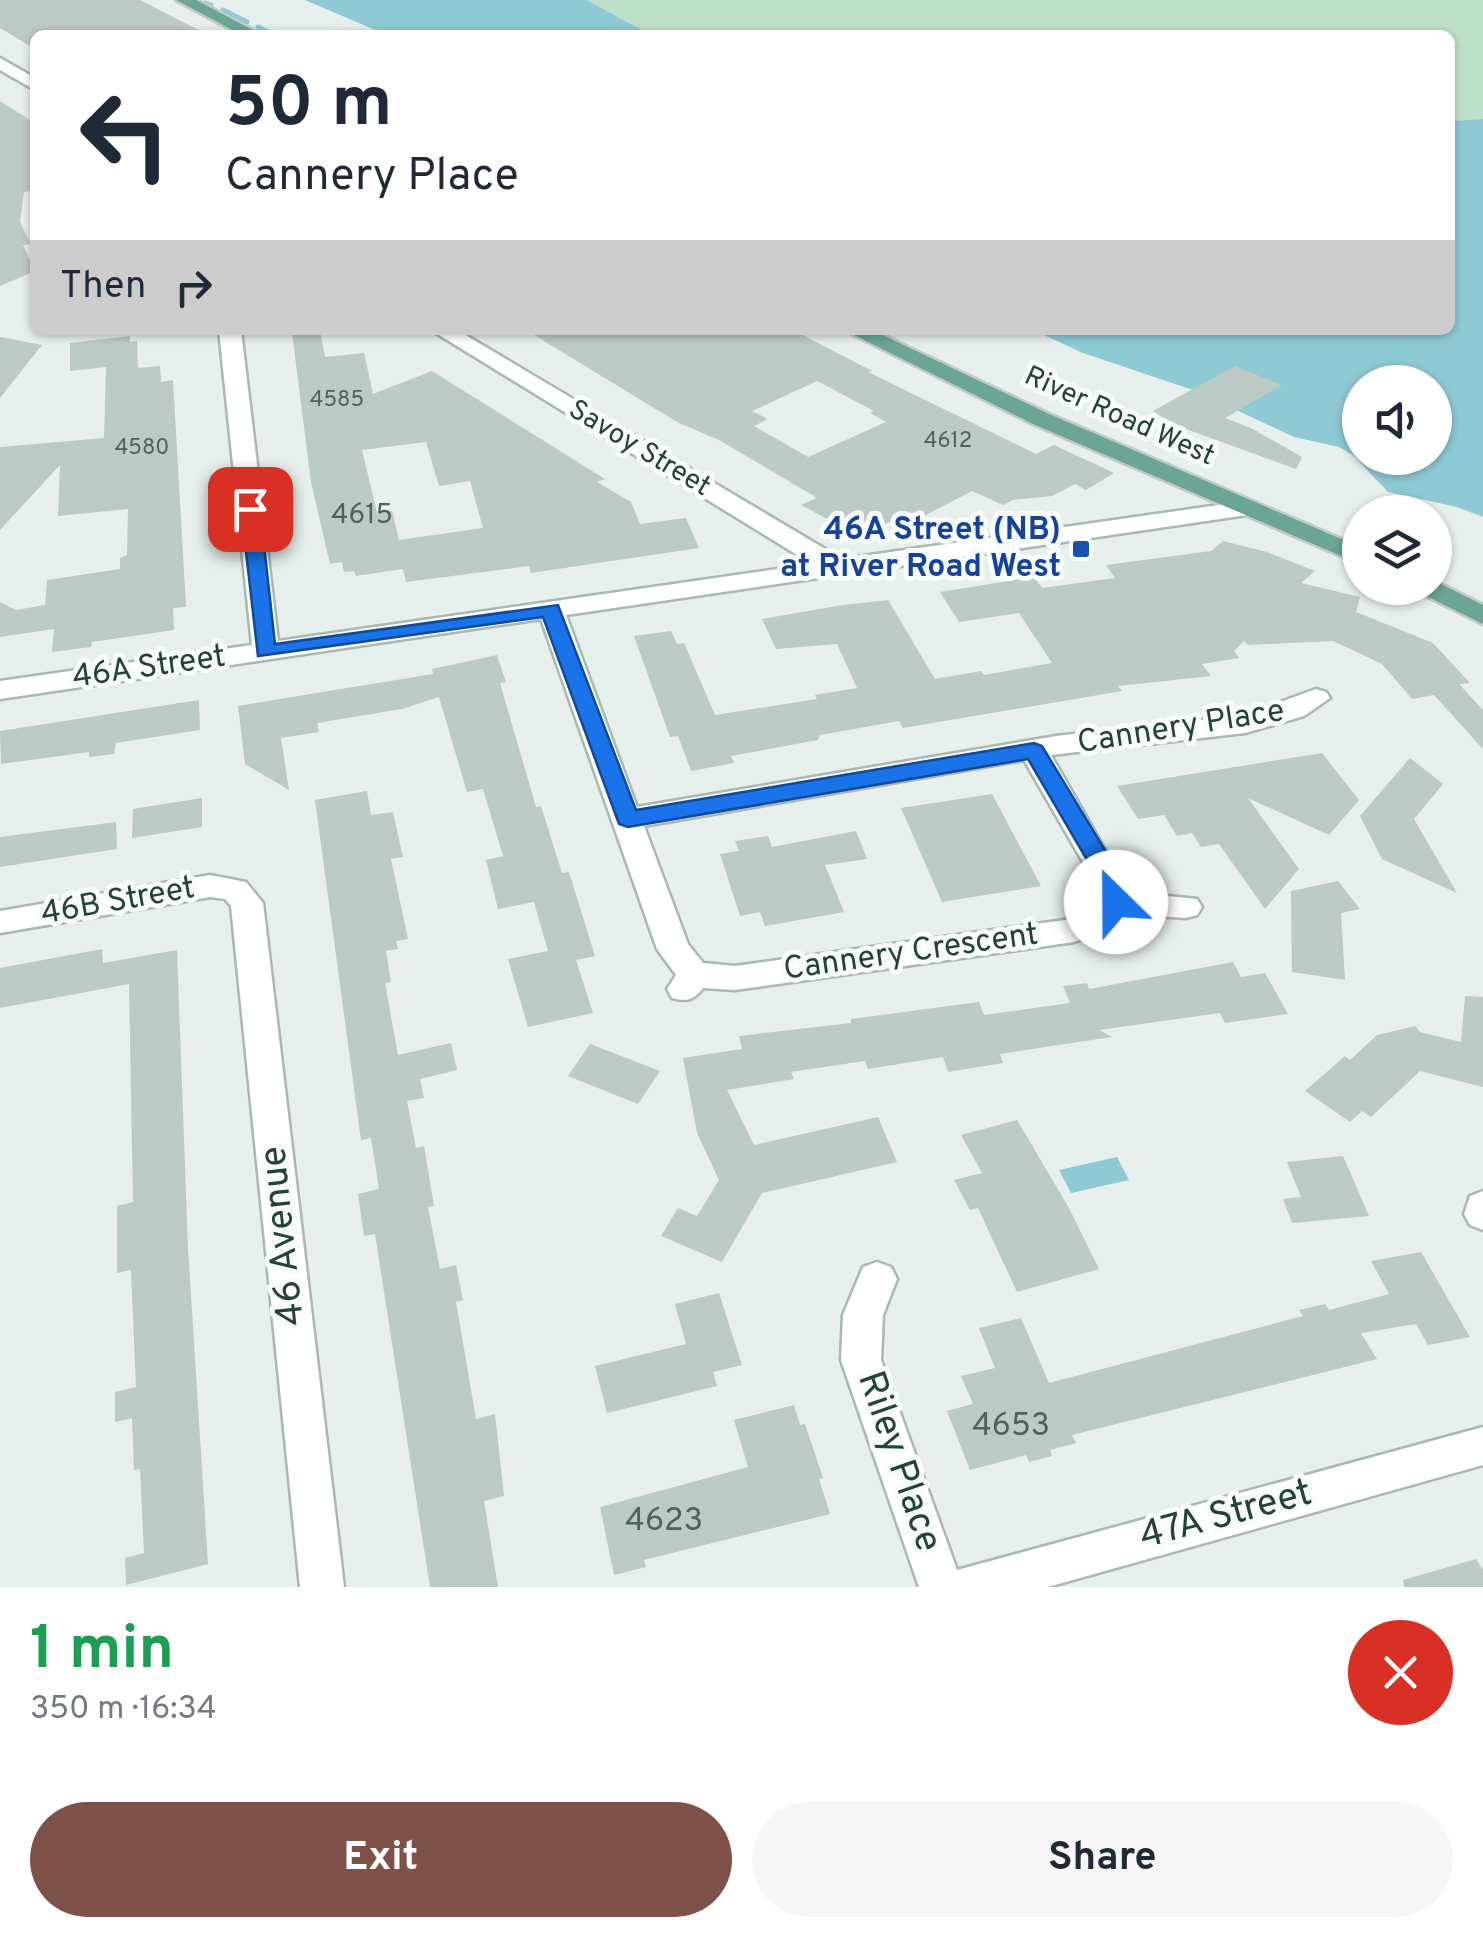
<!DOCTYPE html>
<meta charset="utf-8">
<style>
:root{--surface:#fff;--page:#f6f6f7;--text:#1f2937;--muted:#747a83;--accent:#7f5249}
body{margin:0;font-family:Overpass,sans-serif;background:var(--page);color:var(--text);height:100vh;display:flex;flex-direction:column;font-size:38px;white-space:nowrap}
*{box-sizing:border-box;margin:0}
p{font-size:32px;color:var(--muted)}
.icon{flex:none;width:55px;height:55px;fill:none;stroke:currentColor;stroke-width:2;stroke-linecap:round;stroke-linejoin:round}
.map{position:relative;height:1587px;overflow:hidden}
.drawer{display:flex;flex-direction:column;background:var(--surface);flex:1}
.drawer>*{flex:none}
.banner{position:absolute;left:30px;top:30px;width:1425px;height:305px;border-radius:15px;box-shadow:0 2px 8px #0004;background:#fff;color:var(--text);overflow:hidden}
.tools{position:absolute;left:1342px;top:365px;display:grid;gap:20px}
.tools a{display:grid;place-items:center;width:110px;height:110px;border-radius:50%;background:var(--surface);box-shadow:0 2px 8px #0004;font-size:50px}
.pin{position:absolute;display:grid;place-items:center;width:85px;height:85px;color:#fff;margin:-42px;border-radius:20px;box-shadow:0 5px 15px #0006}
.me{position:absolute;width:110px;margin:-55px;rotate:337deg;stroke-linejoin:round;filter:drop-shadow(0 0 8px #0008)}
.turn{display:flex;align-items:center;gap:35px;height:210px;padding:0 30px;font-size:45px}
.turn .icon{width:130px;height:130px;stroke-width:2.5}
.turn b{display:block;font-size:70px;line-height:85px}
.then{display:flex;align-items:center;height:95px;padding:0 30px;background:#0003;gap:20px;font-size:38px}
.round{display:grid;place-items:center;flex:none;width:105px;height:105px;border-radius:52px;background:var(--page)}
.headline{display:flex;align-items:center;justify-content:space-between;height:170px;padding:0 30px}
h1{font-size:60px;font-weight:700;line-height:75px;color:#1e9e55}
.button{display:flex;gap:20px;margin-top:auto;padding:20px 30px}
.button a{flex:1;height:115px;border-radius:60px;background:var(--accent);color:#fff;font-size:40px;font-weight:700;line-height:115px;text-align:center}
.button a+a{background:var(--page);color:var(--text)}
.map>svg:first-child{display:block}
</style>
<div class="map">
<svg width="1483" height="1587" viewBox="0 0 1483 1587">
<rect width="100%" height="100%" fill="#e6efeb"/>
<polygon fill="#bfe0c8" points="587,0 1483,0 1483,119 1450,121 1450,35 651,35"/>
<g fill="#8ec9d4" fill-rule="evenodd">
<polygon points="305,0 587,0 651,35 387,35"/>
<path d="M 1483,119 L 1483,517 L 1457,507 L 1388,492 L 1354,456 L 1339,447 L 1294,437 L 1196,391 L 1083,353 L 1033,330 L 1450,330 L 1450,121 ZM 1360,382 L 1435,382 L 1435,458 L 1360,458 Z"/>
<polygon points="1117,1157 1129,1180 1071,1193 1059,1170"/>
</g>
<g fill="none" stroke-linecap="round" stroke-linejoin="round">
<g stroke="#8ec9d4" stroke-width="5">
<polyline points="205,3 211,5"/>
<polyline points="223,10 247,22"/>
<polyline points="258,27 274,35"/>
</g>
</g>
<g fill="#bbcac4" fill-rule="evenodd">
<polygon points="0,0 140,0 208,35 35,35 35,49 0,28"/>
<polygon points="0,101 35,123 31,191 24,192 20,222 31,244 23,245 35,271 0,286"/>
<path d="M 320,330 L 325,357 L 364,353 L 373,394 L 432,371 L 605,479 L 597,482 L 631,502 L 640,524 L 686,518 L 699,548 L 531,573 L 529,566 L 406,582 L 403,569 L 356,576 L 354,571 L 344,572 L 342,562 L 330,564 L 311,482 L 292,333 ZM 426,442 L 439,486 L 470,481 L 483,528 L 399,540 L 392,511 L 377,513 L 362,450 Z"/>
<path d="M 526,330 L 793,330 L 872,371 L 868,372 L 1036,454 L 1054,445 L 1114,473 L 1086,490 L 1075,484 L 1052,496 L 1013,500 L 1003,505 L 972,491 L 920,518 L 910,512 L 879,527 L 867,521 L 842,527 L 801,505 L 817,498 L 721,441 L 677,422 ZM 817,381 L 874,411 L 870,413 L 886,422 L 808,457 L 754,426 L 768,419 L 752,411 Z"/>
<polygon points="130,336 130,342 137,341 138,368 160,366 161,382 173,380 186,607 173,608 174,630 92,642 91,647 52,652 54,629 0,637 0,602 16,610 45,605 47,580 120,569 120,558 127,555 128,509 58,516 60,465 0,530 0,447 104,438 106,367 70,371 70,343"/>
<polygon points="0,337 42,345 0,398"/>
<polygon points="1235,366 1282,385 1225,418 1251,428 1302,457 1296,469 1172,424 1153,411"/>
<polygon points="1223,541 1267,552 1315,571 1301,583 1360,597 1356,612 1433,643 1470,683 1459,684 1483,710 1483,749 1434,695 1412,699 1382,664 1333,641 1248,645 1244,641 1234,651 1239,658 1202,664 1211,676 1118,686 1122,691 903,728 899,721 820,735 818,740 731,756 734,763 691,771 678,736 670,737 634,636 671,631 677,644 684,643 715,715 817,699 815,695 857,688 837,644 776,649 762,619 843,605 888,600 935,679 981,671 984,675 1052,663 1019,613 959,622 940,592 1034,577 1042,588 1115,578 1106,565 1211,551"/>
<polygon points="497,655 506,682 500,683 536,807 541,806 562,873 569,872 595,956 576,960 593,1013 528,1027 508,959 548,951 534,902 498,909 486,860 503,856 483,789 467,792 439,697 402,709 317,723 319,732 281,738 289,790 245,764 238,706 433,674 432,669"/>
<polygon points="199,700 200,730 116,743 114,754 89,757 89,752 1,764 0,731"/>
<polygon points="1322,753 1359,800 1329,835 1248,798 1299,869 1265,909 1219,844 1201,847 1192,833 1177,836 1164,815 1138,819 1117,786"/>
<polygon points="1410,758 1443,784 1414,819 1457,893 1382,859 1360,816"/>
<polygon points="367,791 371,815 393,812 403,857 391,859 408,939 396,941 398,949 386,951 391,982 385,983 398,1055 451,1043 457,1070 420,1079 424,1098 407,1101 416,1148 424,1146 434,1206 428,1207 440,1269 456,1265 463,1300 456,1302 476,1419 495,1414 504,1496 484,1501 498,1587 430,1587 375,1234 364,1236 358,1194 379,1189 371,1138 361,1140 315,800"/>
<polygon points="992,794 1041,886 942,902 901,808"/>
<polygon points="202,798 202,827 132,838 133,809"/>
<polygon points="116,822 117,849 0,867 0,837"/>
<polygon points="856,831 867,859 825,865 844,912 765,926 760,912 740,916 720,854 739,851 735,841 768,836 772,847"/>
<polygon points="1338,881 1360,909 1341,913 1345,980 1292,972 1291,891"/>
<polygon points="102,949 103,963 177,950 188,1248 208,1564 126,1585 125,1558 144,1553 140,1469 134,1470 132,1418 115,1422 115,1392 136,1387 131,1270 117,1273 117,1206 133,1202 129,984 0,1008 0,968"/>
<polygon points="1233,962 1241,977 1265,973 1288,1014 1225,1023 1220,1013 1099,1030 1112,1037 1000,1054 1003,1063 948,1072 943,1057 868,1069 865,1061 791,1072 794,1079 727,1090 754,1145 878,1117 897,1162 762,1193 722,1262 661,1236 678,1208 697,1216 719,1180 697,1133 683,1058 742,1049 739,1036 851,1023 851,1019 874,1016 979,1002 984,1015 1070,1003 1063,986 1087,983 1089,989"/>
<polygon points="1465,996 1483,997 1483,1087 1420,1071 1371,1117 1362,1111 1350,1122 1305,1091 1345,1056 1350,1060 1377,1035 1415,1026 1420,1032 1461,1042"/>
<polygon points="590,1044 660,1071 638,1104 568,1076"/>
<polygon points="1017,1120 1069,1208 1099,1269 1017,1292 978,1208 970,1210 954,1180 982,1173 961,1135"/>
<polygon points="1343,1156 1369,1216 1292,1223 1283,1199 1301,1197 1287,1162"/>
<polygon points="1421,1252 1470,1337 1428,1345 1416,1324 1361,1333 1377,1359 1072,1435 1076,1443 1050,1450 1052,1456 1029,1462 1026,1455 970,1470 947,1411 973,1404 961,1376 995,1368 979,1328 1021,1318 1049,1383 1303,1316 1299,1310 1325,1304 1329,1310 1389,1294 1371,1261"/>
<polygon points="719,1293 742,1365 713,1372 717,1386 607,1413 595,1366 686,1344 675,1304"/>
<polygon points="794,1405 800,1425 805,1424 823,1478 819,1479 830,1514 644,1560 646,1567 614,1575 600,1507 748,1467 734,1420"/>
<polygon points="1476,1559 1483,1570 1483,1587 1404,1587 1403,1580"/>
</g>
<g fill="none" stroke-linecap="round" stroke-linejoin="round">
<defs>
<g id="minor">
<polygon points="0,58 35,78 35,90 0,70"/>
<path d="M 219,330 L 241,330 L 278,641 L 812,564 L 431,330 L 457,330 L 842,559 L 1247,501 L 1259,508 L 1247,515 L 566,615 L 637,807 L 1056,736 L 1245,715 L 1316,689 L 1326,692 L 1330,698 L 1304,716 L 1245,733 L 1051,755 L 1129,892 L 1197,899 L 1202,907 L 1197,915 L 1186,918 L 1126,914 L 1119,927 L 1074,942 L 735,990 L 703,988 C 694,1000 687,1002 672,998 L 667,989 L 676,975 L 657,949 L 541,619 L 0,699 L 0,681 L 252,645 ZM 1024,760 L 1095,883 L 1100,902 L 1096,911 L 1072,919 L 735,966 L 703,963 L 688,944 L 644,826 Z"/>
<polygon points="210,875 246,882 263,903 344,1587 300,1587 231,906 225,899 210,897 0,933 0,911"/>
<polygon points="1483,1191 1483,1230 1470,1225 1464,1214 1470,1196"/>
<polygon points="877,1262 891,1267 897,1279 883,1315 881,1360 957,1570 1483,1427 1483,1465 1048,1587 919,1587 841,1360 843,1315 863,1267"/>
</g>
<g id="major">
<polygon points="176,0 196,0 262,35 242,35"/>
<polygon points="844,330 872,330 1049,414 1360,547 1360,564 1033,424"/>
<polygon points="1435,581 1483,605 1483,624 1422,594 1418,588 1435,588"/>
</g>
</defs>
<use href="#minor" stroke="#a8b8b2" stroke-width="5"/>
<use href="#major" stroke="#c2cac8" stroke-width="5"/>
<use href="#minor" fill="#fff" fill-rule="evenodd"/>
<use href="#major" fill="#6aa596" fill-rule="evenodd"/>
</g>
<polygon fill="#1a73e8" stroke="#114b97" stroke-width="2.5" points="250,504 260,509 275,644 558,605 636,810 1034,743 1042,746 1117,870 1129,902 1116,911 1108,908 1093,870 1028,759 628,827 619,824 543,617 258,656 241,509"/>
<rect fill="#1a4fb4" stroke="#f7fbf9" stroke-width="4" x="1071" y="539" width="20" height="20" rx="5"/>
<g text-anchor="middle" dominant-baseline="central" stroke-width="10" stroke-linejoin="round" paint-order="stroke">
<g font-size="22" fill="#4a645c">
<text x="337" y="400">4585</text>
<text x="948" y="441">4612</text>
<text x="142" y="448">4580</text>
</g>
<g font-size="28" fill="#24423a" stroke="#f7fbf9">
<text transform="translate(1119 417) rotate(24)">River Road West</text>
<text transform="translate(639 449) rotate(31)">Savoy Street</text>
</g>
<g font-size="28" fill="#4a645c">
<text x="362" y="516">4615</text>
</g>
<g font-size="32" font-weight="bold" fill="#164399" stroke="#f7fbf9" text-anchor="end">
<text x="1061" y="531">46A Street (NB)<tspan x="1061" dy="37">at River Road West</tspan></text>
</g>
<g font-size="32" fill="#24423a" stroke="#f7fbf9">
<text transform="translate(149 668) rotate(-8)">46A Street</text>
<text transform="translate(1181 728) rotate(-9)">Cannery Place</text>
<text transform="translate(118 902) rotate(-10)">46B Street</text>
<text transform="translate(911 953) rotate(-8)">Cannery Crescent</text>
</g>
<g font-size="32" fill="#4a645c">
<text x="1011" y="1427">4653</text>
<text x="664" y="1522">4623</text>
</g>
<g font-size="38" fill="#24423a" stroke="#f7fbf9">
<text transform="translate(284 1236) rotate(-96)">46 Avenue</text>
<text transform="translate(898 1462) rotate(71)">Riley Place</text>
<text transform="translate(1226 1516) rotate(-15)">47A Street</text>
</g>
</g>
</svg>
<div class="tools">
<a><svg class="icon" aria-label="sound" viewBox="0 0 24 24"><path d="M4 9h4l5-4v14l-5-4H4zM17 9q2 3 0 6"/></svg></a>
<a><svg class="icon" aria-label="layers" viewBox="0 0 24 24"><path d="M12 4l9 5-9 5-9-5zM3 14l9 5 9-5"/></svg></a>
</div>
<div class="pin" style="left:250px;top:509px;background:#d93025"><svg class="icon" aria-label="arrive" viewBox="0 0 24 24"><path d="M6 21V4h12l-3 4 3 4H6"/></svg></div>
<svg class="me" style="left:1116px;top:902px" viewBox="-20 -20 40 40"><circle r="19" fill="#fff"/><path d="M0-13L10 11 0 6-10 11z" fill="#1a73e8"/></svg>
<div class="banner">
<div class="turn"><svg class="icon" aria-label="left" viewBox="0 0 24 24"><path d="M17 20v-9H6M10 6l-5 5 5 5"/></svg><div><b>50 m</b>Cannery Place</div></div>
<div class="then">Then<svg class="icon" aria-label="right" viewBox="0 0 24 24"><path d="M7 20v-9h11M14 6l5 5-5 5"/></svg></div>
</div>
</div>
<section class="drawer">
<div class="headline"><div><h1>1 min</h1><p>350 m · 16:34</p></div><a class="round" style="background:#d93025;color:#fff"><svg class="icon" aria-label="close" viewBox="0 0 24 24"><path d="M6 6l12 12M18 6L6 18"/></svg></a></div>
<div class="button"><a>Exit</a><a>Share</a></div>
</section>
